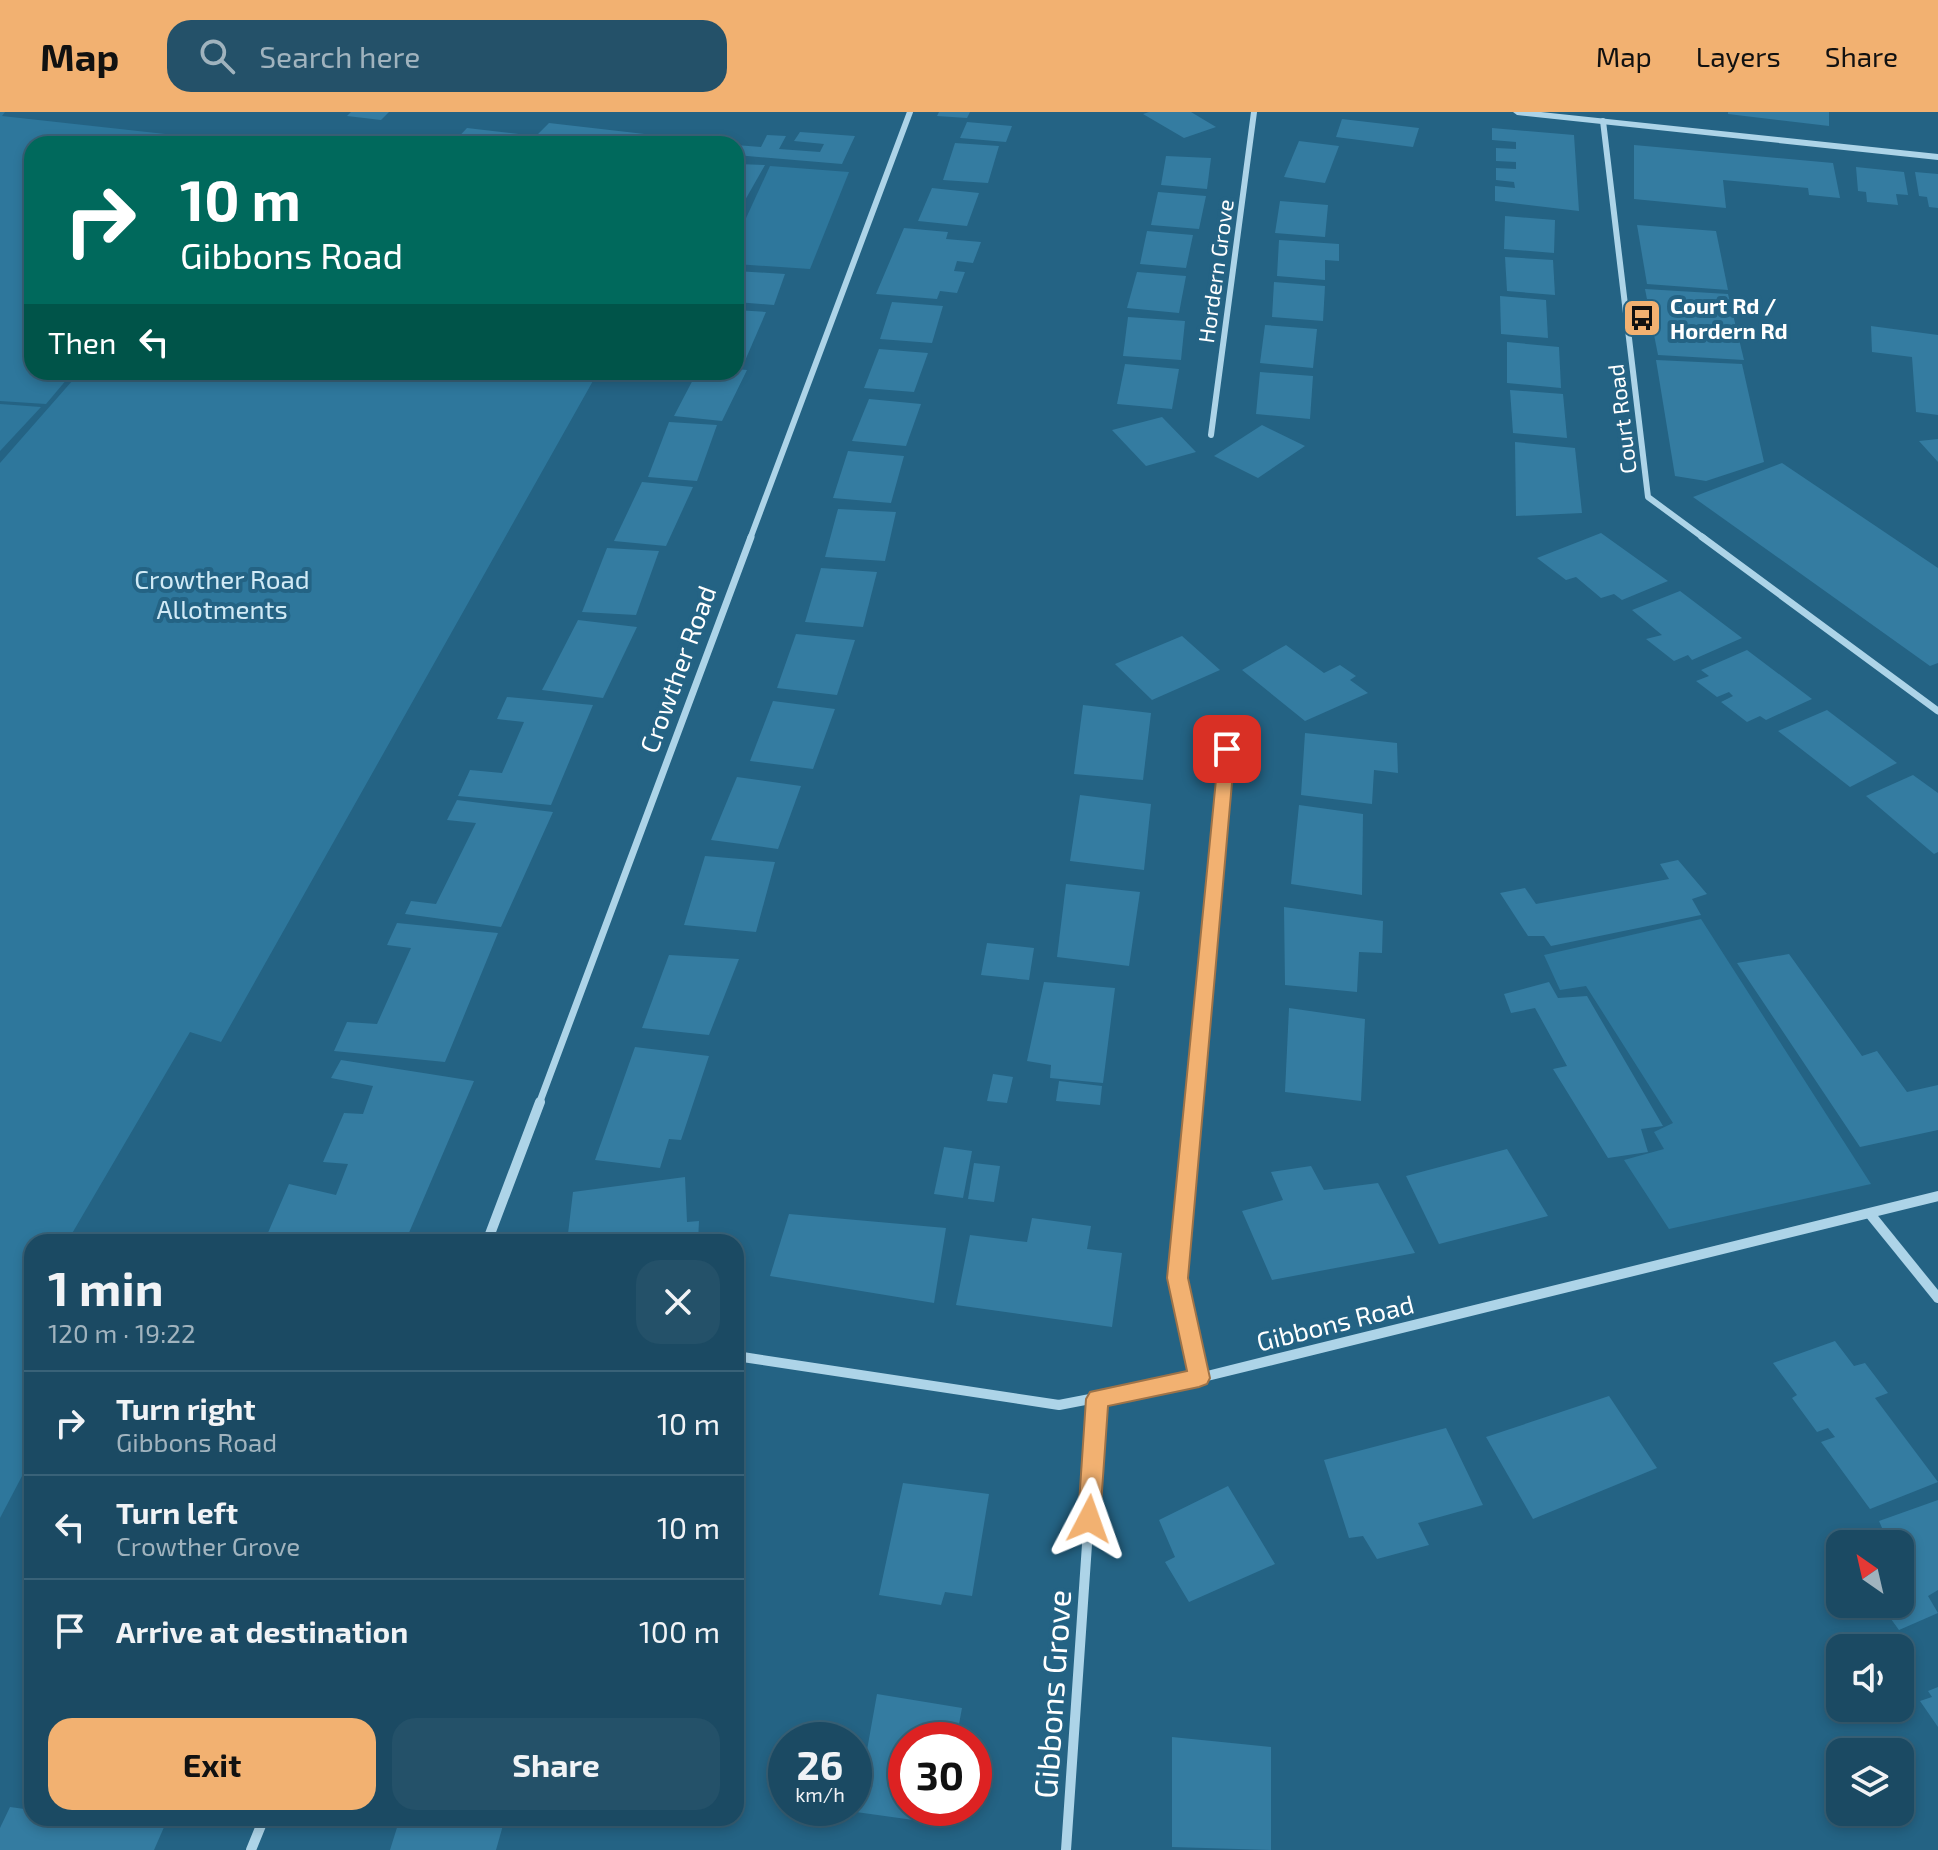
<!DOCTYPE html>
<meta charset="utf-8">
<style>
:root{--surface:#1b4a63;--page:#245169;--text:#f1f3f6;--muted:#a0b3be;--line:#396278;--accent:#f2b171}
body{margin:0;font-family:"Exo 2",sans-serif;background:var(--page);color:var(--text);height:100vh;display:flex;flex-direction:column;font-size:30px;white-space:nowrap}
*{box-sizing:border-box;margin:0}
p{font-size:26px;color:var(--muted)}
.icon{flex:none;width:44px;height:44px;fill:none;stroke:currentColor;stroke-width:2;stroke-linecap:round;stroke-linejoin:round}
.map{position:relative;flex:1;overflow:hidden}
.details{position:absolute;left:24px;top:1122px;width:720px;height:592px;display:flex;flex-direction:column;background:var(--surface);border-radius:24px;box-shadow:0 4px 12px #0003,0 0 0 2px var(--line)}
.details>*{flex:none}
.hud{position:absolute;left:24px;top:24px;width:720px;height:244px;border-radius:24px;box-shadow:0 4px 12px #0003,0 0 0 2px var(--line);background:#00695c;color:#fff;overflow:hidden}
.needle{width:52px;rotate:326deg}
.tools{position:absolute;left:1826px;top:1418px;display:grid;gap:16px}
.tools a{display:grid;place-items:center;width:88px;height:88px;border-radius:16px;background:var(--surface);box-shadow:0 4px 12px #0003,0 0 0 2px var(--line);font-size:40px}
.speed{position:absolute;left:768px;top:1610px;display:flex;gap:16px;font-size:40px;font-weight:700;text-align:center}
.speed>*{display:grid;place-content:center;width:104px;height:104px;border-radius:50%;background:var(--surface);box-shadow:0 4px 12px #0003,0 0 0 2px var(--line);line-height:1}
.speed small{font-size:20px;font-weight:400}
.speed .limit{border:12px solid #d22;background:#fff;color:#111}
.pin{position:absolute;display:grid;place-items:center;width:68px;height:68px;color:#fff;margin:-34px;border-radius:16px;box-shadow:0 4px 12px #0006}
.me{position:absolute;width:88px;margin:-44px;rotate:4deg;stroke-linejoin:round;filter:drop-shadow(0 0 6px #0008)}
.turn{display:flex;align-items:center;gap:28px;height:168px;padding:0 24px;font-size:36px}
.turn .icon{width:104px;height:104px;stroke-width:2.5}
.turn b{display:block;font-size:56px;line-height:68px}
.then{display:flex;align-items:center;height:76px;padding:0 24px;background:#0003;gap:16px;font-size:30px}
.round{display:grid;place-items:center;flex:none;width:84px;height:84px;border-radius:24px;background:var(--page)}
.summary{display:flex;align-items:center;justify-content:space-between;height:136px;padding:0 24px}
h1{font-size:48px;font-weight:700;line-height:60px}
.cta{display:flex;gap:16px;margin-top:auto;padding:16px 24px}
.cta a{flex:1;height:92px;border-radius:24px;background:var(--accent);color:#111;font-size:32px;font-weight:700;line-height:92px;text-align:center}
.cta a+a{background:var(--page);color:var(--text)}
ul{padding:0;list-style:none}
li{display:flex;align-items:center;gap:24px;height:104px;padding:0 24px;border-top:2px solid var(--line)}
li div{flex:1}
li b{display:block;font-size:30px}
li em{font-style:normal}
header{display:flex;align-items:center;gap:48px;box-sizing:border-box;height:112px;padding:0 40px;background:var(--accent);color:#111}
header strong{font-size:38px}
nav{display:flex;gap:44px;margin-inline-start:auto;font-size:28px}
.search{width:560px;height:72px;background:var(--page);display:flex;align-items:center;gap:20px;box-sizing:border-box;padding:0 28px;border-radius:24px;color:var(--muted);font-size:30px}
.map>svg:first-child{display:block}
</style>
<header>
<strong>Map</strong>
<div class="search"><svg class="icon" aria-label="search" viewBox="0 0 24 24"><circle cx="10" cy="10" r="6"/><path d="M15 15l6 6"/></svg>Search here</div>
<nav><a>Map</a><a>Layers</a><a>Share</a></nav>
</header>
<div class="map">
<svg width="1938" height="1738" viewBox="0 0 1938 1738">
<rect width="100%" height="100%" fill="#246384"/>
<g fill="#2e779c">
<polygon points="0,0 5,0 2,4 257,32 32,32 32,260 73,260 46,292 0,289"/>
<polygon points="770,54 849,60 810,157 736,152 736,128"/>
<polygon points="80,260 598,260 221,930 190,920 67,1130 32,1130 32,1345 0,1406 0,351"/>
<polygon points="0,292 41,295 0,339"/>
<polygon points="1701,807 1871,1072 1669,1117 1624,1048 1664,1037 1654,1020 1673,1011 1586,874 1560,878 1544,843"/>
</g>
<g fill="#347ca1">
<polygon points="351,0 389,0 381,8 347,4"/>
<polygon points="939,0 970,0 967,6 937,4"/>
<polygon points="1149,0 1191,0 1216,15 1184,26 1143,2"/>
<polygon points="1728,0 1829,0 1829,14 1728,2"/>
<polygon points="1342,7 1419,16 1413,35 1336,25"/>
<polygon points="967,10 1012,14 1006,30 960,26"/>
<polygon points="549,11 662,24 655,32 452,32 467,16 536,24"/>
<polygon points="1492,16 1574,23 1579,99 1495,89 1495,74 1515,76 1514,70 1496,68 1496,56 1516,57 1516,50 1496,49 1496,36 1516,37 1516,30 1492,28"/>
<polygon points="800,20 855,24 842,52 736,43 736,33 761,35 767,23 786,24 779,37 820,40 824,32 794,29"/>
<polygon points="1299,29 1339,34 1325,71 1284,65"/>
<polygon points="955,31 999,34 988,71 943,68"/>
<polygon points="1634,33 1833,51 1840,86 1809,83 1808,76 1723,68 1726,96 1634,87"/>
<polygon points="1166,44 1211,46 1207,77 1161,73"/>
<polygon points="738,52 765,53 736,104 736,58"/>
<polygon points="1856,55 1904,60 1908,83 1896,82 1898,93 1867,90 1866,80 1858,79"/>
<polygon points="1915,60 1938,62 1938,96 1929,95 1927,85 1919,84"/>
<polygon points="932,76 979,81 967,114 918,109"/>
<polygon points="1158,80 1206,84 1199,117 1151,113"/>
<polygon points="1280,89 1328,93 1325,125 1275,121"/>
<polygon points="1505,104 1555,108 1554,141 1504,137"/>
<polygon points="1637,113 1716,119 1728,178 1647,172"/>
<polygon points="904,116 948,120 946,127 981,130 973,151 957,149 954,159 965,160 957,181 940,179 937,187 876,182"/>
<polygon points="1147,119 1193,123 1186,156 1140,152"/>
<polygon points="1279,128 1339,132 1339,149 1325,148 1325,168 1277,164"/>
<polygon points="1505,145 1553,148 1555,183 1507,179"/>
<polygon points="736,159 785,162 774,193 736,190"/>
<polygon points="1137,160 1186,164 1179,201 1127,196"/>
<polygon points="1274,170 1325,174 1323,209 1272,205"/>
<polygon points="1645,177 1728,182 1744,248 1658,243"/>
<polygon points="1500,184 1546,188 1548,226 1501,222"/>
<polygon points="892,190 943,194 932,231 880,227"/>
<polygon points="736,198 766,200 744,251 736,250"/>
<polygon points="1128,205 1185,209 1181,248 1123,244"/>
<polygon points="1265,213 1317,217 1313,256 1260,251"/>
<polygon points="1871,214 1938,223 1938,303 1916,300 1912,245 1872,240"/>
<polygon points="1507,230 1559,235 1561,276 1507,271"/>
<polygon points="879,237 928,241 914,280 864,276"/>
<polygon points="1656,248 1742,252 1764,350 1706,369 1675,364"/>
<polygon points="1125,252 1179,257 1172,297 1117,292"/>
<polygon points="736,257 747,258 722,309 674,304 697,260 736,260"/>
<polygon points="1260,260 1313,264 1310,307 1256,302"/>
<polygon points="1510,278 1563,282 1567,326 1513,321"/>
<polygon points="869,287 921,292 906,334 852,329"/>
<polygon points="1162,305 1196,340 1146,354 1112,318"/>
<polygon points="669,310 717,313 697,369 648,365"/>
<polygon points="1262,313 1305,334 1258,366 1214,344"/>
<polygon points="1938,327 1938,350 1919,329"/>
<polygon points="1515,330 1575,336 1582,401 1516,404"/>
<polygon points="848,339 904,344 891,391 833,386"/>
<polygon points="1782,351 1938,456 1938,551 1930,554 1693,385"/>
<polygon points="642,370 693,375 666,434 614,429"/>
<polygon points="838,397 896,400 885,449 825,445"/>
<polygon points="1601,421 1668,469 1622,488 1614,482 1601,486 1576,465 1566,468 1537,446"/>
<polygon points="607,436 659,439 636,503 582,500"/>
<polygon points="821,456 877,460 863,515 805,510"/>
<polygon points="1680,479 1742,526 1692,548 1688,543 1674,549 1646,527 1662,523 1632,498"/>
<polygon points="578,508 637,515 603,586 542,578"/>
<polygon points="796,522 855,528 837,583 777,576"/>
<polygon points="1182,524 1220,558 1152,588 1115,552"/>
<polygon points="1286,533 1324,561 1340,553 1356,564 1350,568 1368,581 1305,609 1242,558"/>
<polygon points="1747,538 1812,587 1766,608 1760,604 1747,610 1721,590 1733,584 1729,580 1717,585 1696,569 1709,564 1701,558"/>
<polygon points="507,585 593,593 551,693 458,684 470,658 502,661 524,610 497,607"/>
<polygon points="773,589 835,597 813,657 750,649"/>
<polygon points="1083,593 1151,601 1143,668 1074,662"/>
<polygon points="1827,598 1897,651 1850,675 1778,619"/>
<polygon points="1305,621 1397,631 1398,661 1374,658 1372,692 1301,683"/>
<polygon points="1913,663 1938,681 1938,740 1934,742 1866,684"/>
<polygon points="737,665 801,674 778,737 711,728"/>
<polygon points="1080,683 1151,692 1144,758 1070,749"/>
<polygon points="457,688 553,700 501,815 405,802 411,789 436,792 476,711 447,708"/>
<polygon points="1299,693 1363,702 1362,783 1291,772"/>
<polygon points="705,744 775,750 756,820 684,813"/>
<polygon points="1678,748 1707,782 1692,787 1701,803 1551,834 1544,824 1528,824 1500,781 1525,776 1536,792 1669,767 1660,752"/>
<polygon points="1066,772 1140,780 1129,854 1057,845"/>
<polygon points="1284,795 1383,809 1382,841 1359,840 1357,880 1285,873"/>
<polygon points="397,811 498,821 445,950 334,939 347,910 377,912 411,836 387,833"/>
<polygon points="987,831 1034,836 1029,868 981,863"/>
<polygon points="1789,842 1862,944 1877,939 1907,980 1938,973 1938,1018 1860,1035 1737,851"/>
<polygon points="669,843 739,847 709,923 642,916"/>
<polygon points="1044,870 1115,876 1103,971 1050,966 1051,953 1027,949"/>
<polygon points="1549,870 1558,886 1587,884 1663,1014 1641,1017 1648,1040 1608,1046 1553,957 1567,954 1535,896 1511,901 1504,882"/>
<polygon points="1289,896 1365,907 1361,989 1285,980"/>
<polygon points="635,935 709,944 681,1028 669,1027 660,1056 595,1048"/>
<polygon points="341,948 474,969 405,1130 306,1130 306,1128 267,1123 289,1072 336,1083 348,1052 323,1050 344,1001 363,1002 373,974 331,966"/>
<polygon points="993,962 1013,965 1007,991 987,989"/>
<polygon points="1059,969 1102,974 1100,993 1056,989"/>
<polygon points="944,1035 972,1039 963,1086 934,1082"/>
<polygon points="1507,1037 1548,1104 1439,1132 1406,1064"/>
<polygon points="974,1051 1000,1054 994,1090 968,1087"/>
<polygon points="1311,1054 1324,1078 1378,1071 1415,1141 1272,1168 1242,1099 1283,1088 1271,1060"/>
<polygon points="685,1065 687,1110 699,1109 698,1130 567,1130 573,1080"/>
<polygon points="789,1102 946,1116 934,1191 770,1164"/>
<polygon points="1032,1106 1091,1114 1087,1137 1122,1141 1112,1215 956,1193 970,1123 1027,1130"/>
<polygon points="1835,1229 1854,1254 1865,1251 1888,1281 1875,1286 1938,1370 1870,1397 1821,1330 1835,1325 1828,1316 1817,1320 1792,1286 1797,1283 1773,1251"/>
<polygon points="1609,1284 1657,1356 1533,1407 1486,1325"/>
<polygon points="1446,1316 1483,1393 1418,1411 1429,1433 1377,1447 1363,1424 1349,1426 1324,1348"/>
<polygon points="903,1371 989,1382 972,1484 945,1480 941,1493 879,1483"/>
<polygon points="1228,1374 1275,1452 1189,1490 1165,1450 1175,1445 1159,1408"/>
<polygon points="1938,1388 1938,1478 1928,1484 1938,1501 1899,1518 1880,1492 1900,1492 1900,1478 1912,1473 1900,1458 1900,1432 1889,1432 1879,1409"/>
<polygon points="1938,1575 1938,1615 1920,1589 1932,1585 1928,1579"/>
<polygon points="877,1582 962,1596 956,1628 906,1628 906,1696 944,1696 942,1712 856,1700"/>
<polygon points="1172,1625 1271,1635 1271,1738 1172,1735"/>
<polygon points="10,1695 32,1698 32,1706 168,1706 154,1738 0,1738 0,1716"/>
<polygon points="400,1706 505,1706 496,1738 390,1738"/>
</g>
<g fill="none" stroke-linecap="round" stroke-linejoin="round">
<g stroke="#add4e8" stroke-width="6">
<polyline points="1603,9 1648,385 1705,427"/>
<polyline points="1211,323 1254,0"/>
<polyline points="750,427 910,0"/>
</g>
<g stroke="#add4e8" stroke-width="7">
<polyline points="1702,425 1938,599"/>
<polyline points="539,992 751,425"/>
<polyline points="1194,992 1227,637"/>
</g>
<g stroke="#add4e8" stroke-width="10">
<polyline points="1194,990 1178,1166 1199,1266"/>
<polyline points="1870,1102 1938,1186"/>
<polyline points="487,1130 540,990"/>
<polyline points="736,1244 1059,1293 1199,1266 1938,1084"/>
<polyline points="251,1738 264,1706"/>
<polyline points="1066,1738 1097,1287"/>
</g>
<polygon fill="#add4e8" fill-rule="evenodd" points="1513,0 1541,0 1938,42 1938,48 1517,3"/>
</g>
<polygon fill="#f2b171" stroke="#9d7349" stroke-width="2" points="1227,632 1235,637 1188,1166 1210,1266 1207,1272 1199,1275 1108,1294 1100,1407 1097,1414 1089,1418 1081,1414 1078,1407 1086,1287 1090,1280 1187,1259 1167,1166 1219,637"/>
<defs>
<symbol id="bus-square" viewBox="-11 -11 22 22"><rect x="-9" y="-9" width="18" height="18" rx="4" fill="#f2b171" stroke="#246384"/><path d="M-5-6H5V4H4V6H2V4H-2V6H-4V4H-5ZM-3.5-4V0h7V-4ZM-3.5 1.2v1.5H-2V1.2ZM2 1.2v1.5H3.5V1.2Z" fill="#111"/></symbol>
</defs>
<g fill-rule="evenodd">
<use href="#bus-square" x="1620" y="184" width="44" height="44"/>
</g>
<g text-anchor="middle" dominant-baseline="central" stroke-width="8" stroke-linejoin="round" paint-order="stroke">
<g font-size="22" fill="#fff" stroke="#246384">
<text transform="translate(1215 159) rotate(-82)">Hordern Grove</text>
<text transform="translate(1621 307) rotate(-97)">Court Road</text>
</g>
<g font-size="22" font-weight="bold" fill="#fff" stroke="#246384" text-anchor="start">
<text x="1670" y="193">Court Rd /<tspan x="1670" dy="25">Hordern Rd</tspan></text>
</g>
<g font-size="26" fill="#d1eaf6" stroke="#246384">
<text x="222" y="466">Crowther Road<tspan x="222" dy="30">Allotments</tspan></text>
</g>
<g font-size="26" fill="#fff" stroke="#246384">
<text transform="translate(677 557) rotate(-70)">Crowther Road</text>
<text transform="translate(1335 1210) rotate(-14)">Gibbons Road</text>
</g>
<g font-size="32" fill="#fff" stroke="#246384">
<text transform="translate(1051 1582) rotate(-86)">Gibbons Grove</text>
</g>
</g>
</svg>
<div class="tools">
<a><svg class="needle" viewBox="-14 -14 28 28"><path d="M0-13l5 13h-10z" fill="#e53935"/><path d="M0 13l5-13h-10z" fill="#a0b3be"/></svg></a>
<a><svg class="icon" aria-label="sound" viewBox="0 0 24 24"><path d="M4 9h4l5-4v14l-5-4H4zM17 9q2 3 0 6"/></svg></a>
<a><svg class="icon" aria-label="layers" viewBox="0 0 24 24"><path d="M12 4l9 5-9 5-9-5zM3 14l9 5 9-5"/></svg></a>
</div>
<div class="speed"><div>26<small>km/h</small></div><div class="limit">30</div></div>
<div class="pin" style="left:1227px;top:637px;background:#d93025"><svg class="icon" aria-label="arrive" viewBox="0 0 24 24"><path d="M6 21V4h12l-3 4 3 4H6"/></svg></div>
<svg class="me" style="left:1089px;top:1407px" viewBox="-20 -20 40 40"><path d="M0-17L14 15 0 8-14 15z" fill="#f2b171" stroke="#fff" stroke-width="4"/></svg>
<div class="hud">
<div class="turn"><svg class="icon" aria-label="right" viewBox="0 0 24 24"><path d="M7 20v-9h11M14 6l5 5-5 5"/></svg><div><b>10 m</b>Gibbons Road</div></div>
<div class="then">Then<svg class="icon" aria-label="left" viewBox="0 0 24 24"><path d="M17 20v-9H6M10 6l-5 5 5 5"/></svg></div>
</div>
<section class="details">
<div class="summary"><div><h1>1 min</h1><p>120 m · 19:22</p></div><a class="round"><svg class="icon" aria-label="close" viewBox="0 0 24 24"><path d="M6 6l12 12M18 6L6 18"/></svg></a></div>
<ul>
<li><svg class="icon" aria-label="right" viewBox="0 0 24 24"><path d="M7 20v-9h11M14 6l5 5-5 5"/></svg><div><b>Turn right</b><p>Gibbons Road</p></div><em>10 m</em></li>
<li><svg class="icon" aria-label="left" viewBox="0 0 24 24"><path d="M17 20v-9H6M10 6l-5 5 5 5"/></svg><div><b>Turn left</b><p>Crowther Grove</p></div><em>10 m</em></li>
<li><svg class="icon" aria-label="arrive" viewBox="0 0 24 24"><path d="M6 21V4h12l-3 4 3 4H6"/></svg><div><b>Arrive at destination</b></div><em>100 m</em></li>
</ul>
<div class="cta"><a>Exit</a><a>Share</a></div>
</section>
</div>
